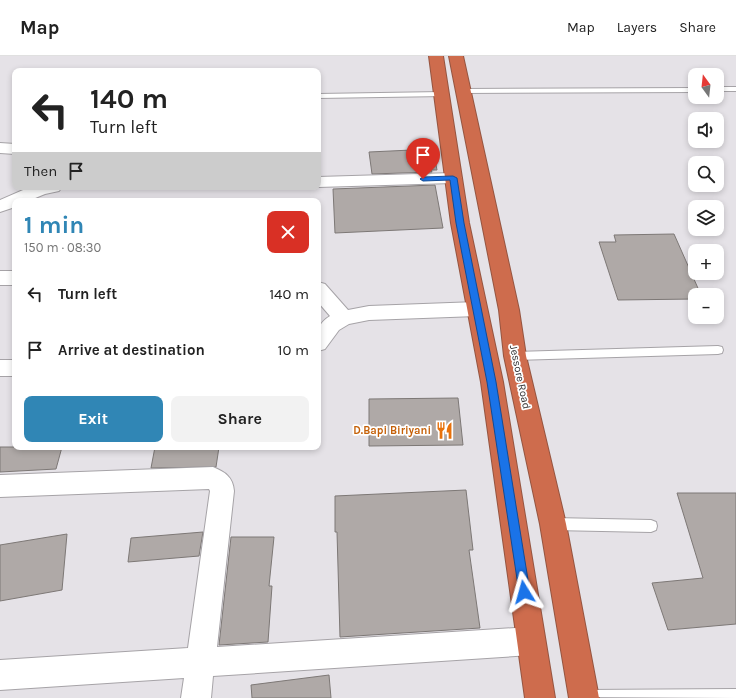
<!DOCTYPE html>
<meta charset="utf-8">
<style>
:root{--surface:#fff;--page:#f2f2f2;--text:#222;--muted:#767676;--line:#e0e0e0;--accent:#3086b5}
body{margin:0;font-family:Karla,sans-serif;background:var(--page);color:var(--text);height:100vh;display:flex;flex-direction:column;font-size:15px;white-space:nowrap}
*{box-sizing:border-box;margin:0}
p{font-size:13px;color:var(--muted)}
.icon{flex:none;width:22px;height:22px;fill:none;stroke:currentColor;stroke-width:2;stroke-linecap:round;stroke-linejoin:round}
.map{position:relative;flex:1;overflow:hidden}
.side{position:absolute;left:12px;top:142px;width:309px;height:252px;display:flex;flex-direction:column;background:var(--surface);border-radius:8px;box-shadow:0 2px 6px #0003}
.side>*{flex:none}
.top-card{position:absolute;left:12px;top:12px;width:309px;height:122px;border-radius:8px;box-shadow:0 2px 6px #0003;background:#fff;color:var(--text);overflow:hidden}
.needle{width:26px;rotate:345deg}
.fabs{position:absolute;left:688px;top:12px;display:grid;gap:8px}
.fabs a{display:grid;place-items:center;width:36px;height:36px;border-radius:8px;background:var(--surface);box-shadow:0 2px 6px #0003;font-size:20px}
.pin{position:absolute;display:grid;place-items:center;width:34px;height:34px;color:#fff;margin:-41px -17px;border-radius:50% 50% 50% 0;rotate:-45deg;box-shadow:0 0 4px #0007}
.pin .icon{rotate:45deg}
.me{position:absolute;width:44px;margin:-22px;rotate:352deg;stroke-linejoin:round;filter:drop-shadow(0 0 3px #0008)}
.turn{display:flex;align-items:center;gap:14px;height:84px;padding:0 12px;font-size:18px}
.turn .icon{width:52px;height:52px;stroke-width:2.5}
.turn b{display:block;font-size:28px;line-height:34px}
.then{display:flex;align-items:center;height:38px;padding:0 12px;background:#0003;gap:8px;font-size:15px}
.round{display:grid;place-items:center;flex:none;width:42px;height:42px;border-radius:8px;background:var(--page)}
.headline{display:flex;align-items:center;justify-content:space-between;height:68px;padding:0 12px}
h1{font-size:24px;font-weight:700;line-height:30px;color:var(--accent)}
.action{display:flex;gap:8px;margin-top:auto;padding:8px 12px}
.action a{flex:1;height:46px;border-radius:8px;background:var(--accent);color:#fff;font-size:16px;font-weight:700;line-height:46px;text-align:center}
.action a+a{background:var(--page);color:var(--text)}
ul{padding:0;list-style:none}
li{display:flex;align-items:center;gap:12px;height:56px;padding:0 12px}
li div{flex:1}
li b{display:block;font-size:15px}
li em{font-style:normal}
header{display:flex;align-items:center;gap:24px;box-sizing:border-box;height:56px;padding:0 20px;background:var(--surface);border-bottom:1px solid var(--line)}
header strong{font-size:19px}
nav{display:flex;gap:22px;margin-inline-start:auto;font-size:14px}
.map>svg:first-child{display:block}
</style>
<header>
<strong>Map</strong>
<nav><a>Map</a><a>Layers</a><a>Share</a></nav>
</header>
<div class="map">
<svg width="736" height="642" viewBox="0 0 736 642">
<rect width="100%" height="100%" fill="#e5e2e7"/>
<g fill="#afa9a7" stroke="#7d7876">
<polygon points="433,93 437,114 431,114 432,116 372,118 369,96"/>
<polygon points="435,129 443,172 335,177 333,133"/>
<polygon points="674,178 701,239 695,239 695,243 618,244 599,186 616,186 614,179"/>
<polygon points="458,342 463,389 369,390 369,343"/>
<polygon points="0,391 62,391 56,413 0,416"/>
<polygon points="155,391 219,391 216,411 151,412"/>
<polygon points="466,434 473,494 469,494 480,572 340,581 337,476 335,476 335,440"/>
<polygon points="677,437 736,437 736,568 668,574 652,527 703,522"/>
<polygon points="203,476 199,500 128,506 131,482"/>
<polygon points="67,478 62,534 0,545 0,489"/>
<polygon points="231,481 274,481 269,530 272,530 268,586 219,589"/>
<polygon points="329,619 331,642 252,642 251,629"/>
</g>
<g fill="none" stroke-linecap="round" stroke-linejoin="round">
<defs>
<g id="lane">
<rect x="717" y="31" width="19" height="4"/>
<polygon points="695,32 695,36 463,37 459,35 463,33"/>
<polygon points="442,36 445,36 445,40 318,42 318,38"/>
<polygon points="718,290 722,291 723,294 722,297 718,298 515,304 511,303 510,300 511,297 515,296"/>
<polygon points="553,462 651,464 656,466 657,470 656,474 651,476 553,474 548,472 547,468 548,464"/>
<polygon points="736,633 736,642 578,641 580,636 585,634"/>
</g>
<g id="street">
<polygon points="0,87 15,88 15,98 0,97"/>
<polygon points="453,117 459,118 462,122 459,126 453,127 318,131 317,131 318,121"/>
<polygon points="30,131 62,131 59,135 45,138 28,145 15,145 15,151 0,156 0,144"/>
<rect x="0" y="215" width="15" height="14"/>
<path d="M 318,226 L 325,228 L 348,254 L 369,250 L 477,246 L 484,248 L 487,253 L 484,258 L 477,260 L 369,264 L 349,268 L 339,274 L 325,293 L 318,295 C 318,279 315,269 330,260 L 318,246 Z"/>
<rect x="0" y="304" width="15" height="16"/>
<path d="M 213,411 C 225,416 233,421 234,435 L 217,591 L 531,571 L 541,575 L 545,585 L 541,595 L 531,599 L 213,620 L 211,642 L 181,642 L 184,622 L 0,634 L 0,604 L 188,592 L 210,435 L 209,433 L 0,441 L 0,419 Z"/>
</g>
<g id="highway">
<polygon points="429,0 443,0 469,167 503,326 555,642 525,642 481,326 451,167"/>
<polygon points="449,0 463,0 519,254 526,300 566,468 599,642 569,642 540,468 504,300 499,254"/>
</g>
</defs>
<use href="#lane" stroke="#a6a3a7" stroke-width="2"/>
<use href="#street" stroke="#a6a3a7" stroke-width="2"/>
<use href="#highway" stroke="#955541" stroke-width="2"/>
<use href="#lane" fill="#fff" fill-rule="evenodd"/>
<use href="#street" fill="#fff" fill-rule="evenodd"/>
<use href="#highway" fill="#ce6c4d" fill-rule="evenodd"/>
</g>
<polygon fill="#1a73e8" stroke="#114b97" points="453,120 457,122 464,167 496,326 530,536 528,540 524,542 520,540 519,536 487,326 456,167 450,124 423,125 420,123 423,121"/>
<defs>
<symbol id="restaurant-bare" viewBox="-9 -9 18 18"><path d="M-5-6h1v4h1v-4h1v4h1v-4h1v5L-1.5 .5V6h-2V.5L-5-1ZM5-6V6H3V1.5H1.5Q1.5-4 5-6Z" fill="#e8710a" stroke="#fff" stroke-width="2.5" paint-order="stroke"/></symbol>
</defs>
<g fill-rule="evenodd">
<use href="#restaurant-bare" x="432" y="362" width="25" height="25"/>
</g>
<g text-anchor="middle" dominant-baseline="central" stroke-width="3.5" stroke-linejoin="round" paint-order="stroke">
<g font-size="11" fill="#2b2a2c" stroke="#fff">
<text transform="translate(520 321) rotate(78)">Jessore Road</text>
</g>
<g font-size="11" font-weight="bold" fill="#c56008" stroke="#fff" text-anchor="end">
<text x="431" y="374">D.Bapi Biriyani</text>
</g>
</g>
</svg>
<div class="fabs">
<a><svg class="needle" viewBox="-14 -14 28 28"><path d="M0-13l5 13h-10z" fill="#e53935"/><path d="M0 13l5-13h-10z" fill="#767676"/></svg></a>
<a><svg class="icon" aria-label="sound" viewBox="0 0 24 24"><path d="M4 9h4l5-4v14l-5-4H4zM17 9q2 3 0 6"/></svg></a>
<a><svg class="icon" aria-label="search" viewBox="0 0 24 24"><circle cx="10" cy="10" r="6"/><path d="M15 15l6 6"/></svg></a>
<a><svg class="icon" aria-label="layers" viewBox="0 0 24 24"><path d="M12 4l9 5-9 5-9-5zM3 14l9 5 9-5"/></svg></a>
<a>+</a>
<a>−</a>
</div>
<div class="pin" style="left:423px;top:123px;background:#d93025"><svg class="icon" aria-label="arrive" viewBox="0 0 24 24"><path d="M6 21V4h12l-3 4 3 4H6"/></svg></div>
<svg class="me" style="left:524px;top:536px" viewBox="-20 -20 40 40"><path d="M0-17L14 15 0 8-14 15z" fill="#1a73e8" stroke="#fff" stroke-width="4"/></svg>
<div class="top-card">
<div class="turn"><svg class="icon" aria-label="left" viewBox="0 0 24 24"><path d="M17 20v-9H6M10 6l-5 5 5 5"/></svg><div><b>140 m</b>Turn left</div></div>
<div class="then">Then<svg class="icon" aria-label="arrive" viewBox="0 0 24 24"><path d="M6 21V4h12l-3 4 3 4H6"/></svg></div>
</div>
<section class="side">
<div class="headline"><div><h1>1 min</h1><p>150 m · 08:30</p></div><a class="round" style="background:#d93025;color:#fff"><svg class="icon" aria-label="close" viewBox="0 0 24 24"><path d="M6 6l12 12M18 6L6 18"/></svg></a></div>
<ul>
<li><svg class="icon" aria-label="left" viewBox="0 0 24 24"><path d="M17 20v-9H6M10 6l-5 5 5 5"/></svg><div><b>Turn left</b></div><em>140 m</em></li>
<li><svg class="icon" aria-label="arrive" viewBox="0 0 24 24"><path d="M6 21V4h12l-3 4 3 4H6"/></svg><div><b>Arrive at destination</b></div><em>10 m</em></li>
</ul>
<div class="action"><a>Exit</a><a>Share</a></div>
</section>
</div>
